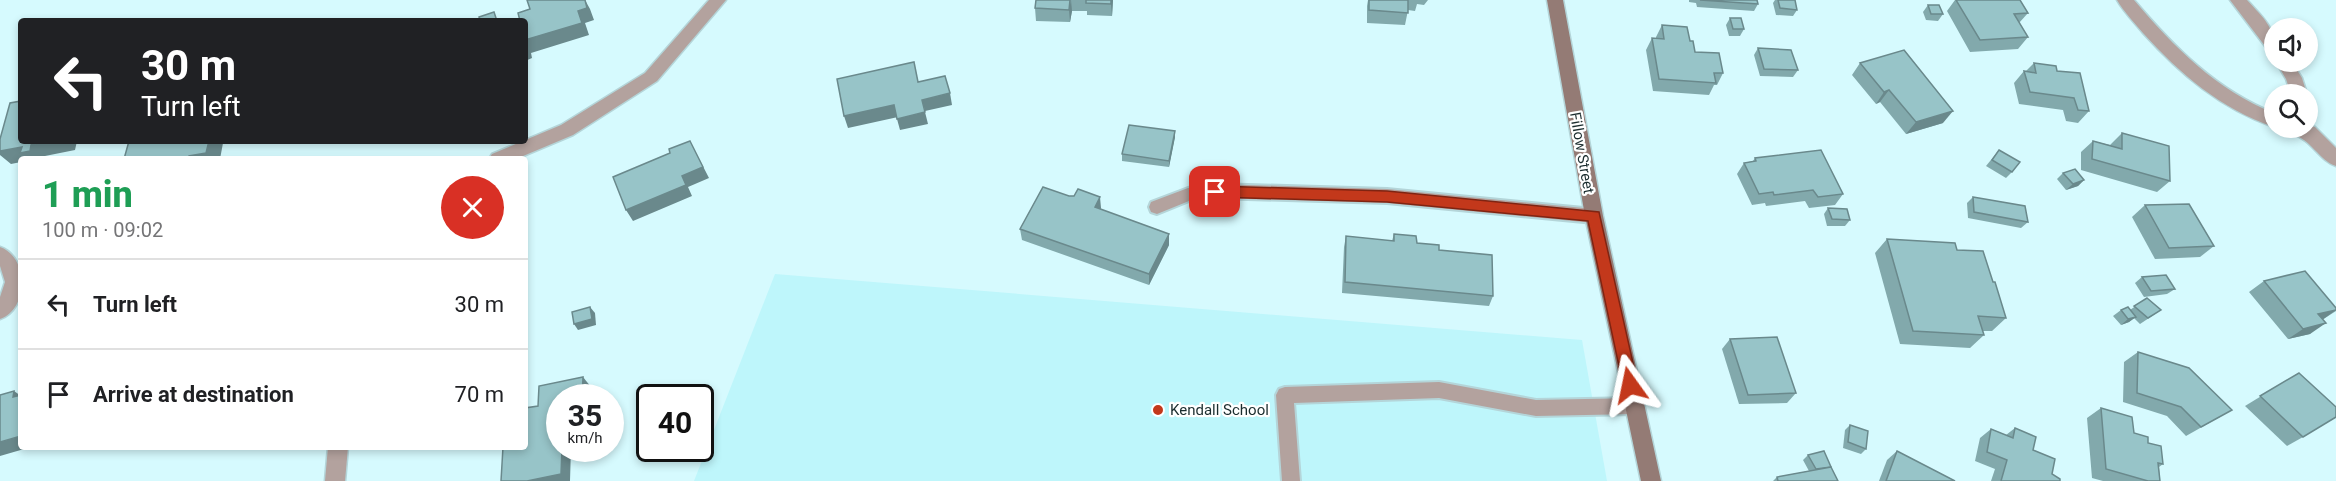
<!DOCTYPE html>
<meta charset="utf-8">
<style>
:root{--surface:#fff;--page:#f2f2f2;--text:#202124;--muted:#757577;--line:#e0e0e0}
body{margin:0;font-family:Roboto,sans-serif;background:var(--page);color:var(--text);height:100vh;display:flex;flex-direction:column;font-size:22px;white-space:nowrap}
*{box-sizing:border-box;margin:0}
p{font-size:20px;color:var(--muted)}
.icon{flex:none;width:33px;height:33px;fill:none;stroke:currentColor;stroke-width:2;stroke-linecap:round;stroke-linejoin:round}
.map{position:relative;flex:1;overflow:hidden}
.drawer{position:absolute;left:18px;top:156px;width:510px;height:294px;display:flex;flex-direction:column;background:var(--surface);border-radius:6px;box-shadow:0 3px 9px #0003}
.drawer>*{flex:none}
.hud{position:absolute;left:18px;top:18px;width:510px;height:126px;border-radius:6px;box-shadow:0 3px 9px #0003;background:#202124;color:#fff;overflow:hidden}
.tools{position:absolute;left:2264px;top:18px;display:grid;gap:12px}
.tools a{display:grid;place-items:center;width:54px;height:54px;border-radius:50%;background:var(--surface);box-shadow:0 3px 9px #0003;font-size:30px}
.speed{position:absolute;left:546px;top:384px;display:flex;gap:12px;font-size:30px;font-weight:700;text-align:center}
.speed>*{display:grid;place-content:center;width:78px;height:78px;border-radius:50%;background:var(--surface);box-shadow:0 3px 9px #0003;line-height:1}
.speed small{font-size:15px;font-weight:400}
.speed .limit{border:3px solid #111;border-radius:9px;background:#fff;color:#111}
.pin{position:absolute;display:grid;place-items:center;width:51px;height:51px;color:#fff;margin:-26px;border-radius:12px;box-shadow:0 3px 9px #0006}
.me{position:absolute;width:66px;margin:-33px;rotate:348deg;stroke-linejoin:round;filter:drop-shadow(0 0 4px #0008)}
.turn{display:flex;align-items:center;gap:21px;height:126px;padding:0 24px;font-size:27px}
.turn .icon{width:78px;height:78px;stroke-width:2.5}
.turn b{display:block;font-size:42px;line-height:51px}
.round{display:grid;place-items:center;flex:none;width:63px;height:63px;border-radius:32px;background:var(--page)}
.overview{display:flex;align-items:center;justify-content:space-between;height:102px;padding:0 24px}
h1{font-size:36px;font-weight:800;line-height:45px;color:#1e9e55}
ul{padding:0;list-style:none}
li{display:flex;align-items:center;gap:18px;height:90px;padding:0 24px;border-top:2px solid var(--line)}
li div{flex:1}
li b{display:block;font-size:22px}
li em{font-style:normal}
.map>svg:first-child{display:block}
</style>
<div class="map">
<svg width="2336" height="481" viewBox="0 0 2336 481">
<rect width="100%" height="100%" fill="#d6fafe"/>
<polygon fill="#bef6fb" points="775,274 1582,340 1607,481 694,481"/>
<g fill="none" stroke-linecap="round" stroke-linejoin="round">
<defs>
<g id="lane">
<polygon points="1215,184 1387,189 1594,209 1600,211 1602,216 1600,221 1594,223 1387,203 1215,198 1189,201 1157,214 1151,212 1149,207 1151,202 1188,188"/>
<polygon points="1439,382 1536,400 1635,398 1641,400 1644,406 1641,412 1635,414 1536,416 1439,398 1294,403 1300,481 1282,481 1276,395 1279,389 1285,387"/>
</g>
<g id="street">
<polygon points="709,0 726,0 657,81 573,135 516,159 489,159 492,154 561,125 645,73"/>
<path d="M 2117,0 L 2134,0 C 2174,47 2216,90 2274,113 L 2274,127 C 2221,109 2180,74 2143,33 C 2134,22 2124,12 2117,0 Z"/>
<path d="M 2230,0 L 2247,0 C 2265,20 2274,25 2274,52 L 2268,50 Z"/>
<polygon points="2276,62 2292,62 2302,78 2307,94 2307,95 2291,94 2286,79"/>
<path d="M 2307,125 L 2315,127 L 2336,148 L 2336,166 C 2318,160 2313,140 2290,133 L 2288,128 L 2307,128 Z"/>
<path d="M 0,247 C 29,257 29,309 0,319 L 0,297 L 5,282 L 0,266 Z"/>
<polygon points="328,447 348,447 345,481 325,481"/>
</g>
<polygon id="secondary" points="1547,0 1563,0 1603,216 1661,481 1641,481 1585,216"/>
</defs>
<use href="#lane" stroke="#b4d5d9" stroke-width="4"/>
<use href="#street" stroke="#b4d5d9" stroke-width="3"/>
<use href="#secondary" stroke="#b4d5d9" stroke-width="3"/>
<use href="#lane" fill="#b3a29e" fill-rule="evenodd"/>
<use href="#street" fill="#b3a29e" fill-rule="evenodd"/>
<use href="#secondary" fill="#947b75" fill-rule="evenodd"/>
</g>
<g fill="#82a9ac">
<polygon points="1036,0 1113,0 1112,16 1087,15 1087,11 1072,11 1070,22 1036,21 1035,8"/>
<polygon points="1368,0 1428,0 1424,5 1417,4 1415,11 1408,10 1405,25 1367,23 1367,6"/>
<polygon points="1689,0 1757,0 1758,4 1754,11 1697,7 1696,3 1689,2"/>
<polygon points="1775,0 1795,0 1797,10 1793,16 1776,15 1773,3"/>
<polygon points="1955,0 2020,0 2028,13 2019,23 2028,37 2018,49 1970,52 1947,11"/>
<polygon points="1928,5 1943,14 1938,21 1926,20 1923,12"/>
<polygon points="1730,18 1744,29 1740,36 1729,36 1726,25"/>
<polygon points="1662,25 1690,41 1695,52 1723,73 1717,85 1714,85 1709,95 1653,91 1646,50 1652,38 1656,38 1656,37"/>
<polygon points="1758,48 1798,70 1793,77 1760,76 1754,55"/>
<polygon points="1860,63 1943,123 1906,134 1880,102 1876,104 1852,75"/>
<polygon points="2034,63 2057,71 2089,111 2078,123 2066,121 2063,110 2019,104 2014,83 2024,71 2026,71"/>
<polygon points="2122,133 2170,181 2157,192 2081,170 2081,152 2093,141 2110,145"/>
<polygon points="1175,137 1169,167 1122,161 1122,154"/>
<polygon points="1999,150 2012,172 2006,178 1986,166"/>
<polygon points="1755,158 1843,194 1835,205 1809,208 1805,201 1766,206 1765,203 1752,205 1737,174 1744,163 1753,161"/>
<polygon points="2063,173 2084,180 2078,186 2066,190 2057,179"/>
<polygon points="1973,197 2028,222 2021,228 1968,218 1967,203"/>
<polygon points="2145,205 2214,246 2200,257 2155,259 2132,217"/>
<polygon points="1101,208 1100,209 1169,245 1149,285 1022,240 1020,229"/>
<polygon points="1828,208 1850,220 1845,226 1827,226 1824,214"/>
<polygon points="1394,234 1417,243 1439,250 1493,296 1489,306 1342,293 1344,247 1346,236 1392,241"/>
<polygon points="1887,239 1957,250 1993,282 2006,318 1992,331 1983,331 1984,335 1970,348 1900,344 1875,253"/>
<polygon points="2142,277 2175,289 2167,294 2144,297 2135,283"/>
<polygon points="2264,281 2336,311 2322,320 2310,334 2288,339 2249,292"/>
<polygon points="2147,298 2161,310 2140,324 2134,318 2129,322 2121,325 2113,316 2121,310 2130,310"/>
<polygon points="1730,339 1796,393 1787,403 1739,404 1722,349"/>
<polygon points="2138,352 2232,410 2186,436 2167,416 2123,402 2124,362"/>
<polygon points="2299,373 2303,437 2287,446 2245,406"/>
<polygon points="2101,408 2134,433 2148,443 2163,464 2159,467 2160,481 2103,481 2092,478 2087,418"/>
<polygon points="1850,425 1866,449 1861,454 1843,448 1845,430"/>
<polygon points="2015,428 2052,474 2060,481 1991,481 1995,469 1975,461 1980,438 1991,429 2006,435"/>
<polygon points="1897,451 1955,481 1879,481 1887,460"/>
<polygon points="1808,455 1831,467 1838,481 1773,481 1777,477 1809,471 1803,460"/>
</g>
<g fill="#6a898c">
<polygon points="585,0 590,9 594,20 585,23 589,35 531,53 532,58 525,61 525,40"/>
<polygon points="1071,0 1072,11 1070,22 1069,10"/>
<polygon points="1111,0 1113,0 1112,16 1111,4"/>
<polygon points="1889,90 1880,102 1876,104 1884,92"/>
<polygon points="950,93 952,105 925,111 922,100"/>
<polygon points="894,105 898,117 848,128 844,116"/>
<polygon points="1953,111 1943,123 1906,134 1916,122"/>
<polygon points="925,112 928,124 900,130 897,119"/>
<polygon points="1175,131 1175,137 1169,167 1169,161"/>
<polygon points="51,141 77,141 75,150 45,156 45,159 21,159 21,162 11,164 0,155 0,151"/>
<polygon points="209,141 221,141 223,143 220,159 188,159 189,156"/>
<polygon points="690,141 709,178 688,187 692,196 633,221 626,210 682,176"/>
<polygon points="2084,180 2078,186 2066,190 2073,184"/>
<polygon points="1100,197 1101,208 1096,218 1095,207"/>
<polygon points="1169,234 1169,245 1149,285 1149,274"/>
<polygon points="590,307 595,313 596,325 578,330 574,324"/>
<polygon points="2336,310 2322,320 2318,314"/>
<polygon points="2136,317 2129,322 2121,325 2128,319"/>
<polygon points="2326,323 2310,334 2288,339 2303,329"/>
<polygon points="583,377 591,387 591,398 582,398"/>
<polygon points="14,391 21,396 13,397"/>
<polygon points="21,436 21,447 31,447 0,456 0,442"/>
<polygon points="562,448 571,448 570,481 527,481"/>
</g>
<g fill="#97c4c8" stroke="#6a898c" stroke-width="1.5">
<polygon points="527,0 585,0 587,8 578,11 582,23 525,40 525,21 520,21 518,13 530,9"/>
<polygon points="1036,0 1070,0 1069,10 1035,8"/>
<polygon points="1086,0 1111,0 1111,4 1086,3"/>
<polygon points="1369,0 1408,0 1408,13 1369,10"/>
<polygon points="1700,0 1757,0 1758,4"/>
<polygon points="1778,0 1795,0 1797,10 1780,8"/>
<polygon points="1956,0 2020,0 2028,13 2014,14 2028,37 1980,40"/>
<polygon points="1928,5 1939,5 1943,14 1931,14"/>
<polygon points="494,12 497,21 480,21 479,17"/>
<polygon points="1730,18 1741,18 1744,29 1733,29"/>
<polygon points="1662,25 1687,27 1690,41 1693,41 1695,52 1719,53 1723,73 1714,73 1716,83 1659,79 1652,38 1664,39"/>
<polygon points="1758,48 1791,50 1798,70 1764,69"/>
<polygon points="1904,50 1953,111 1916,122 1889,90 1884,92 1860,63"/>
<polygon points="914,62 918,82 945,76 950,93 922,100 925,112 897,119 894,105 844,116 837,79"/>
<polygon points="2034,63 2056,66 2057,71 2080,73 2089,111 2078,110 2074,98 2030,92 2024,71 2036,73"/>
<polygon points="21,101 21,141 51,141 31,145 30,151 20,153 22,147 0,151 0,139 10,103"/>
<polygon points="1129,125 1175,131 1169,161 1122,154"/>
<polygon points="2122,133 2169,146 2170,181 2092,159 2093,141 2122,149"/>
<polygon points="129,141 209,141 206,153 189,156 188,159 124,159"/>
<polygon points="690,141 703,167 682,176 686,185 626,210 613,177 670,153 669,149"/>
<polygon points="1821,150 1843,194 1818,197 1813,190 1774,195 1773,192 1759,194 1744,163 1756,161 1755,158"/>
<polygon points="1999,150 2020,162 2012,172 1992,160"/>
<polygon points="2075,169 2084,180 2073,184 2063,173"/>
<polygon points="1043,187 1069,196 1074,196 1078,189 1100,197 1095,207 1169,234 1149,274 1020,229"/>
<polygon points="1973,197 2025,206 2028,222 1974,212"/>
<polygon points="2189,204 2214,246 2169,248 2145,205"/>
<polygon points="1828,208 1847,209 1850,220 1832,219"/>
<polygon points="1394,234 1416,236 1417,243 1439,245 1439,250 1492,255 1493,296 1345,282 1346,236 1394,241"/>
<polygon points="1887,239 1955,243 1957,250 1983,251 1993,282 1995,282 2006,318 1978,316 1984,335 1913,331"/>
<polygon points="2305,271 2336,308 2336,310 2318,314 2326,323 2303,329 2264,281"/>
<polygon points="2166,275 2175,289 2151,291 2142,277"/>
<polygon points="2147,298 2161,310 2148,318 2134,306"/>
<polygon points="590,307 592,319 574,324 572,312"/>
<polygon points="2128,307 2136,317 2128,319 2121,310"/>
<polygon points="1777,337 1796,393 1748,395 1730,339"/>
<polygon points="2138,352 2189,368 2232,410 2201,427 2181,407 2137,393"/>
<polygon points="2299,373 2336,407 2336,417 2303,437 2260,396"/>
<polygon points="583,377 582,398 560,398 560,448 562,448 561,474 527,481 501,481 503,447 525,447 525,408 538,406 539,386"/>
<polygon points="14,391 13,397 21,395 21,436 0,442 0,395"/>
<polygon points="2101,408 2132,417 2134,433 2148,437 2148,443 2161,446 2163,464 2158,463 2160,481 2148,481 2106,469"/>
<polygon points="1850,425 1868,431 1866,449 1848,442"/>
<polygon points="2015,428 2036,437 2033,450 2055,459 2052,474 2060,479 2060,481 2001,481 2007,460 1987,452 1991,429 2013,438"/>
<polygon points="1824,451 1831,467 1816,469 1808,455"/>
<polygon points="1897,451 1955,481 1886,481"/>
<polygon points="1831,467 1838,481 1778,481 1777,477"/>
</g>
<polygon fill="#c3381b" stroke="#7f2412" stroke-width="1.5" points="1215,186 1387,191 1599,212 1638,385 1635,389 1630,391 1625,389 1623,385 1588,221 1387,202 1215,197 1209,192"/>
<circle fill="#c3381b" stroke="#fff" stroke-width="2" cx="1158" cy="410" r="6"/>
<g text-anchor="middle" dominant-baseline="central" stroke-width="4.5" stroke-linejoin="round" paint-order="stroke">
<g font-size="15" fill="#1b2d2f" stroke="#fff">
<text transform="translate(1582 153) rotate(80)">Fillow Street</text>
</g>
<g font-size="15" fill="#1b2d2f" stroke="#fff" text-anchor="start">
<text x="1170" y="410">Kendall School</text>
</g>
</g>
</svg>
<div class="tools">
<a><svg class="icon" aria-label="sound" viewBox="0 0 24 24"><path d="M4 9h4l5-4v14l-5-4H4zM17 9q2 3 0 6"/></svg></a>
<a><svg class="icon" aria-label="search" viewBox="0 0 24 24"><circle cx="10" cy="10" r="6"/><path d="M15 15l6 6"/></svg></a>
</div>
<div class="speed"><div>35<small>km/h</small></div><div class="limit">40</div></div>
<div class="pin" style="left:1215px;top:192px;background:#d93025"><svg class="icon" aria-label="arrive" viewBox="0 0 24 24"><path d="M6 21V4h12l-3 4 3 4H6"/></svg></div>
<svg class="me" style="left:1630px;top:385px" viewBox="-20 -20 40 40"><path d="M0-17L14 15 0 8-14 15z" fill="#c3381b" stroke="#fff" stroke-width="4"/></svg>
<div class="hud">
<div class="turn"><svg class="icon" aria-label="left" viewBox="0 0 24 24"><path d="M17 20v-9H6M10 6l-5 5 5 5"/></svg><div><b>30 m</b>Turn left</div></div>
</div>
<section class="drawer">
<div class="overview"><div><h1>1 min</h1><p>100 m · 09:02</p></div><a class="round" style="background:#d93025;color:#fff"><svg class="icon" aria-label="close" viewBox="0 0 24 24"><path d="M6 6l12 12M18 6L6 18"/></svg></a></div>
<ul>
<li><svg class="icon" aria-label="left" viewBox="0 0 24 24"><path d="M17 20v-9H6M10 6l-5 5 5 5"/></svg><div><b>Turn left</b></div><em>30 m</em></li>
<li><svg class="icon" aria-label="arrive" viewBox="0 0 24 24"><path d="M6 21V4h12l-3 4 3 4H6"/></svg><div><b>Arrive at destination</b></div><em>70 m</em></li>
</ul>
</section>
</div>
